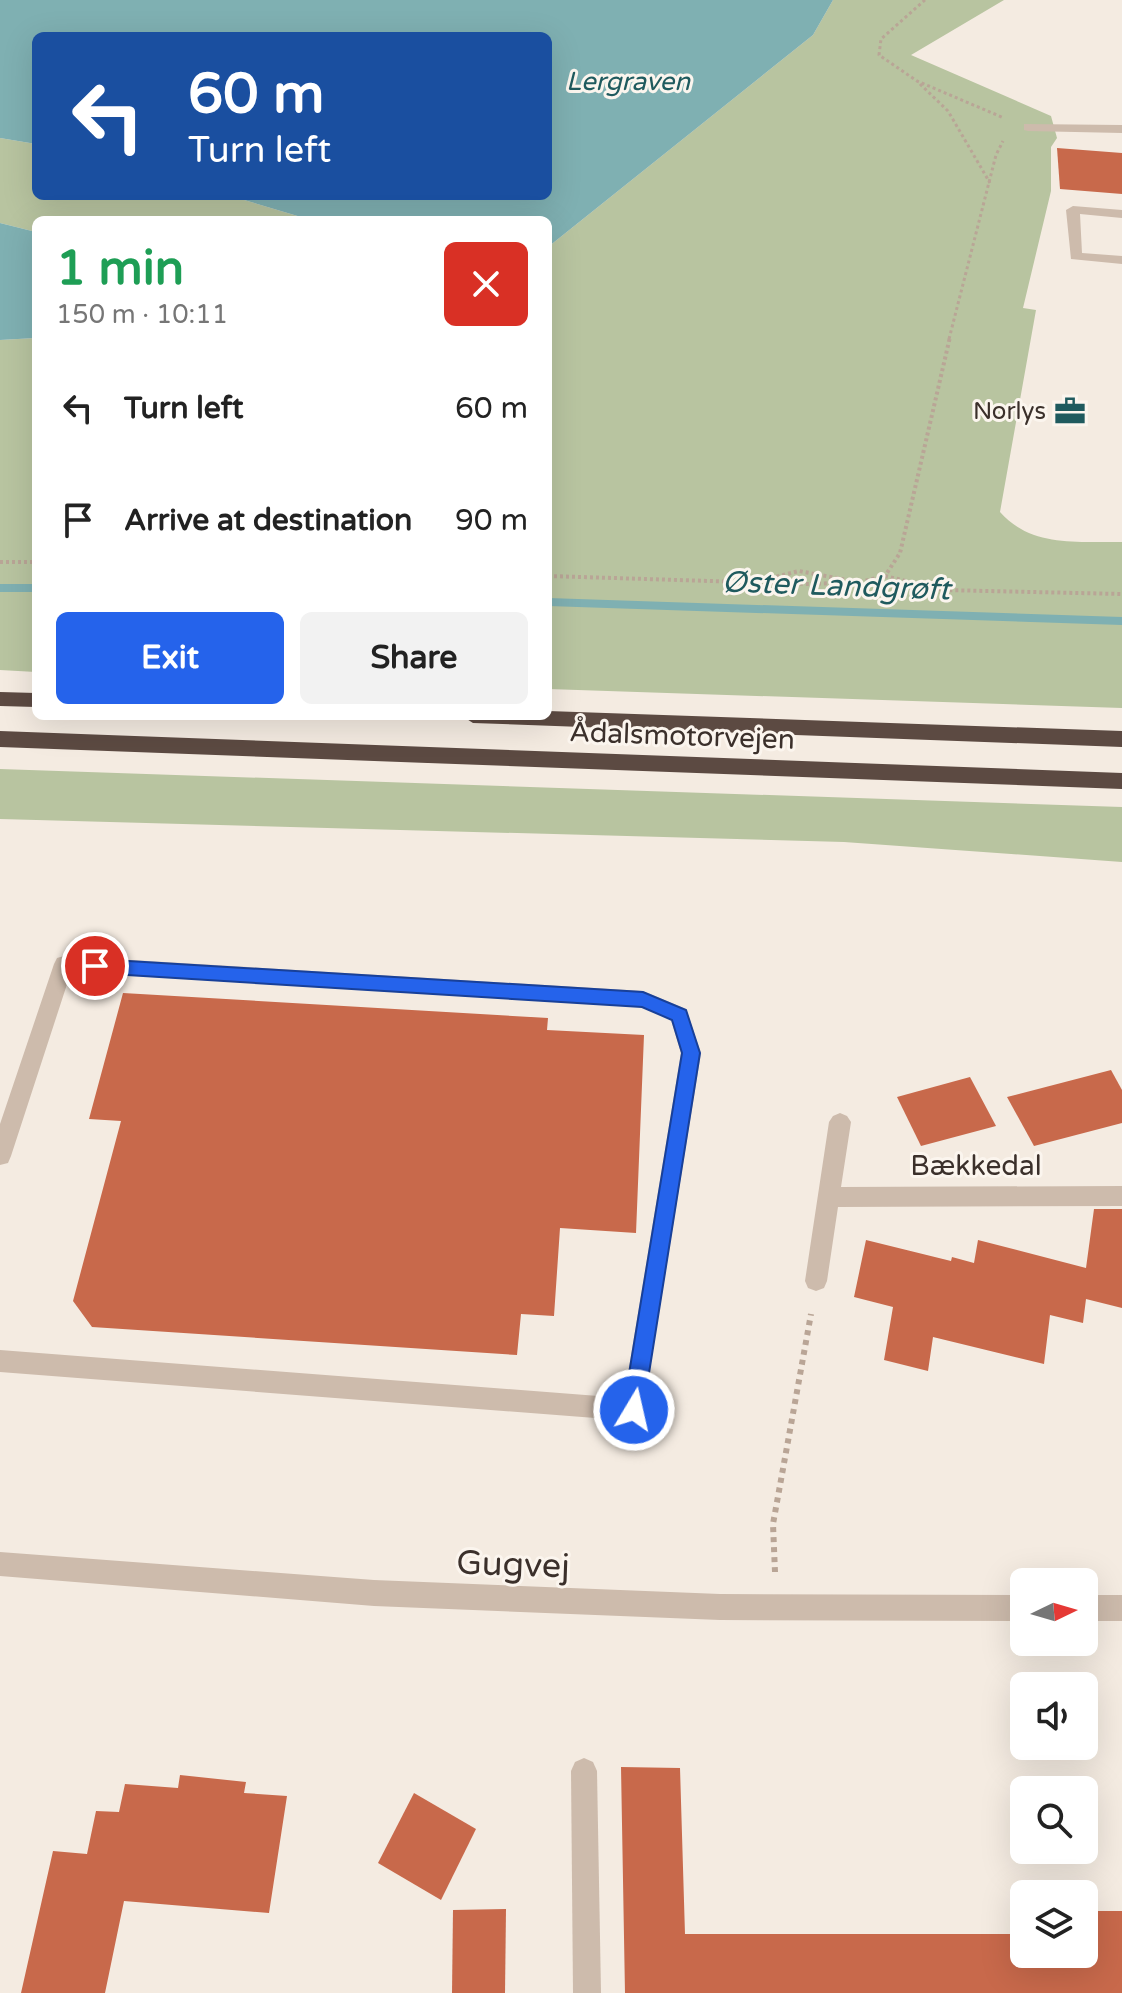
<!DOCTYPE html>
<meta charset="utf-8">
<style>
:root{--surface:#fff;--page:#f2f2f2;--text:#222;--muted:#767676;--accent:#2563eb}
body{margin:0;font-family:"Varela Round",sans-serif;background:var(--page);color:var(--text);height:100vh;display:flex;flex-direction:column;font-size:30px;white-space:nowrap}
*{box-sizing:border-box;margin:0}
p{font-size:26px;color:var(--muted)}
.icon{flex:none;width:44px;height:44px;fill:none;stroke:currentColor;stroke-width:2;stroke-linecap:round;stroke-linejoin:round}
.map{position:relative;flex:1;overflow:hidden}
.side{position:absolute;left:32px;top:216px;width:520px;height:504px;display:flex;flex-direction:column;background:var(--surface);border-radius:12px;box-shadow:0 8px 32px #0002}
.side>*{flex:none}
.top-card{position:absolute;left:32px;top:32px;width:520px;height:168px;border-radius:12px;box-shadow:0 8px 32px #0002;background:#1a4fa0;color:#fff;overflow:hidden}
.needle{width:52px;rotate:85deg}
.controls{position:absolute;left:1010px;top:1568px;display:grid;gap:16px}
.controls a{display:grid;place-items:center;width:88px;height:88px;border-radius:12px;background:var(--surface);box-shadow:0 8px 32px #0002;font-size:40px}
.pin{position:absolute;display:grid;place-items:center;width:68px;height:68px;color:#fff;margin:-34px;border:4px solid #fff;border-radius:50%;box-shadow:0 2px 8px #0007}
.me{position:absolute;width:88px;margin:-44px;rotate:9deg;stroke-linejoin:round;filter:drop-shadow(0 0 6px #0008)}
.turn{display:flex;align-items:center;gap:28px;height:168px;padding:0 24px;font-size:36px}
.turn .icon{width:104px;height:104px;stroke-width:2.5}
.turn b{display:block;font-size:56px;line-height:68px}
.round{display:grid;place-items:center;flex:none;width:84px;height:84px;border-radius:12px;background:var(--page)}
.head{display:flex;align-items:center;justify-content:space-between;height:136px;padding:0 24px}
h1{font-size:48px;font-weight:800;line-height:60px;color:#1e9e55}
.button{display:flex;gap:16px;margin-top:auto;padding:16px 24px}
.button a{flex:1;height:92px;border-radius:12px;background:var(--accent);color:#fff;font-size:32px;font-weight:800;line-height:92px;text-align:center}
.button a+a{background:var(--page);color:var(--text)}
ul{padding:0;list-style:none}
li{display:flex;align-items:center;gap:24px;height:112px;padding:0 24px}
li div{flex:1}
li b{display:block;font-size:30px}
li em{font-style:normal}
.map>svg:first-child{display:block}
</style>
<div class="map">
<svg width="1122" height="1993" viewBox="0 0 1122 1993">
<rect width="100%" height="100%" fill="#f4ebe1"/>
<g fill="#b8c4a0">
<path d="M 833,0 L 1004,0 L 911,55 L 1051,116 L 1057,138 L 1051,147 L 1051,191 L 1023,308 L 1036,310 L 1000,512 C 1032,548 1078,541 1122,542 L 1122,708 L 548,689 L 548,247 L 813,35 Z"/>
<polygon points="0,138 36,144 36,196 231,196 311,220 36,220 36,232 0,223"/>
<polygon points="36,338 36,672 0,670 0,340"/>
<polygon points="0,769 1122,807 1122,862 844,842 0,819"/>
</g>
<g fill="#7fb0b2">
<polygon points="0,0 833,0 813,35 548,247 548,220 311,220 231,196 548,196 548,36 36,36 36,144 0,138"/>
<polygon points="0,223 36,232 36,338 0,340"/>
</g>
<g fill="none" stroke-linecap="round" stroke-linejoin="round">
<g fill="#7fb0b2" fill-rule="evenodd">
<rect x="0" y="584" width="36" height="8"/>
<polygon points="548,598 1122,617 1122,625 548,606"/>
</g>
</g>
<g fill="#c8694b">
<polygon points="1057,148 1122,153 1122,194 1060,189"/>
<polygon points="123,993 548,1018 547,1030 644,1035 636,1233 560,1228 554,1316 521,1314 517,1355 92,1327 73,1301 121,1121 89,1119"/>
<polygon points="1111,1070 1122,1090 1122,1123 1034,1146 1007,1097"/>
<polygon points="970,1077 996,1126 921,1146 897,1097"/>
<polygon points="1094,1209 1122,1209 1122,1308 1086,1299 1083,1323 1050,1315 1044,1364 933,1337 928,1371 884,1360 893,1307 854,1297 866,1240 951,1261 952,1257 974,1263 978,1240 1086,1268"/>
<polygon points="621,1767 680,1768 685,1934 1019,1934 1015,1911 1024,1911 1024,1954 1084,1954 1084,1911 1122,1911 1122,1993 625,1993"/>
<polygon points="180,1775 246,1782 244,1793 287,1796 269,1913 124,1901 105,1993 21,1993 53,1851 87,1854 96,1811 119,1812 125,1784 178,1788"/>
<polygon points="414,1793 476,1829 441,1900 378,1863"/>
<polygon points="506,1909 505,1993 452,1993 453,1910"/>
</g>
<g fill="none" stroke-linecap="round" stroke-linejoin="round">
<g stroke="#b9a596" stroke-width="3" stroke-dasharray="3 3" stroke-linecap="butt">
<polyline points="925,0 881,39 879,55 917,81 1004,118"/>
<polyline points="920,84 948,111 990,183"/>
<polyline points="949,339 996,155 1003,141"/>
</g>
<g stroke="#b9a596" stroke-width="4" stroke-dasharray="3 3" stroke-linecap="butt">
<polyline points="0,562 36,562"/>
<polyline points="548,576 808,584 860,582 885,576 900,553 950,337"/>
<polyline points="885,576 943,590 1122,594"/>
<polyline points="759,581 799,571 847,580"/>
</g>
<polyline stroke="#b9a596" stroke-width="6" stroke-dasharray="5 5" stroke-linecap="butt" points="775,1572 773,1524 811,1314"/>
<g fill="#cdbbac" fill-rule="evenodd">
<polygon points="1024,124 1122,125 1122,133 1028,131 1024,130"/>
<polygon points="1073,206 1122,210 1122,218 1080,214 1082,253 1122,256 1122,264 1071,259 1066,210"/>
<polygon points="64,956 643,991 686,1009 701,1053 642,1418 634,1421 0,1372 0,1350 624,1398 681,1053 671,1020 641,1007 71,972 11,1156 8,1163 0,1165 0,1124 54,964 57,958"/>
<polygon points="840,1113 847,1116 851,1122 841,1187 1122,1186 1122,1206 838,1207 827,1281 824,1288 816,1291 808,1288 805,1281 829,1122 833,1116"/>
<polygon points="0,1552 374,1580 720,1594 1024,1595 1024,1621 720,1620 374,1606 0,1576"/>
<rect x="1084" y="1595" width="38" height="26"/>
<polygon points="584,1758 593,1762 597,1771 601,1993 573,1993 571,1771 575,1762"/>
</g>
<g fill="#5c4a42" fill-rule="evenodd">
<polygon points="0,692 36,693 36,707 0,706"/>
<polygon points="548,711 1122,731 1122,747 473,723 462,716 548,716"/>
<polygon points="0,731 1122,773 1122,789 0,747"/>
</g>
</g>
<polygon fill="#2563eb" stroke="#184099" stroke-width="2" points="95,959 643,992 686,1010 700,1053 642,1417 634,1420 627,1417 623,1410 682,1053 672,1020 642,1007 95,973 86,966"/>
<defs>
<symbol id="office-bare" viewBox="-9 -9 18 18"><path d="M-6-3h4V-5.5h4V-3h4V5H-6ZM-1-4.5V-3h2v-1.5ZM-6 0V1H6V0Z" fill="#1f5a5e" stroke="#fbf5ee" stroke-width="2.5" paint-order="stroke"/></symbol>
</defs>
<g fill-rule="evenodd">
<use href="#office-bare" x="1048" y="389" width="44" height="44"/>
</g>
<g text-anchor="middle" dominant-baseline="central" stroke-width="6" stroke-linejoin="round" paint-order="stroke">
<g font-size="24" fill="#3b302b" stroke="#fbf5ee" text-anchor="end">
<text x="1046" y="411">Norlys</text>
</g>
<g font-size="26" font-style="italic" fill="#1f5a5e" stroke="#fbf5ee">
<text x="628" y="81">Lergraven</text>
</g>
<g font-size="28" fill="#3b302b" stroke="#fbf5ee">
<text transform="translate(682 736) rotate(2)">Ådalsmotorvejen</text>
<text x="976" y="1166">Bækkedal</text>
</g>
<g font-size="30" font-style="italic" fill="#1f5a5e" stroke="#fbf5ee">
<text transform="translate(836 586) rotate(2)">Øster Landgrøft</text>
</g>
<g font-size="34" fill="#3b302b" stroke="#fbf5ee">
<text transform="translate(513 1565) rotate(2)">Gugvej</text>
</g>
</g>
</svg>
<div class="controls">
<a><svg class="needle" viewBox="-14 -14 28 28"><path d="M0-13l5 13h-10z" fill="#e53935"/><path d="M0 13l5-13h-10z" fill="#767676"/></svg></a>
<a><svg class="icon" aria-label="sound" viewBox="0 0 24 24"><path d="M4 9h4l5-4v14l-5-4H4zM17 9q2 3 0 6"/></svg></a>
<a><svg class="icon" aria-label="search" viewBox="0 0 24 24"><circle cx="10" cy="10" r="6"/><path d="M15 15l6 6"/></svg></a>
<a><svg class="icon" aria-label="layers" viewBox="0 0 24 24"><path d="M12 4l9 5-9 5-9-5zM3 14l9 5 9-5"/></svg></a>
</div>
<div class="pin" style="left:95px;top:966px;background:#d93025"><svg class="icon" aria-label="arrive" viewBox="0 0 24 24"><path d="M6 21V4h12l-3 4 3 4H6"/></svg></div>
<svg class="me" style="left:634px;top:1410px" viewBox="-20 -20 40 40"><circle r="17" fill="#2563eb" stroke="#fff" stroke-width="3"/><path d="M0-11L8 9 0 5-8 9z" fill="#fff"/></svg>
<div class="top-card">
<div class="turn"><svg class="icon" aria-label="left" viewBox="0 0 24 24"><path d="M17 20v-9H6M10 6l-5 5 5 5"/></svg><div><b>60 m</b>Turn left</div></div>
</div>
<section class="side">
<div class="head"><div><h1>1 min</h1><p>150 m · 10:11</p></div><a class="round" style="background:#d93025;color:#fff"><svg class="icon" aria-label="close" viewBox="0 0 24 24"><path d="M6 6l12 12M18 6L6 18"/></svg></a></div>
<ul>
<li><svg class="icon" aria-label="left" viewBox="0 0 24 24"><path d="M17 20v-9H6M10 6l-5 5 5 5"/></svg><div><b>Turn left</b></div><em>60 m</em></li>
<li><svg class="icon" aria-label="arrive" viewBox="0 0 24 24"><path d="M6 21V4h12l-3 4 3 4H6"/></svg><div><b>Arrive at destination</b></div><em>90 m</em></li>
</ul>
<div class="button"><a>Exit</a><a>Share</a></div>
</section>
</div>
